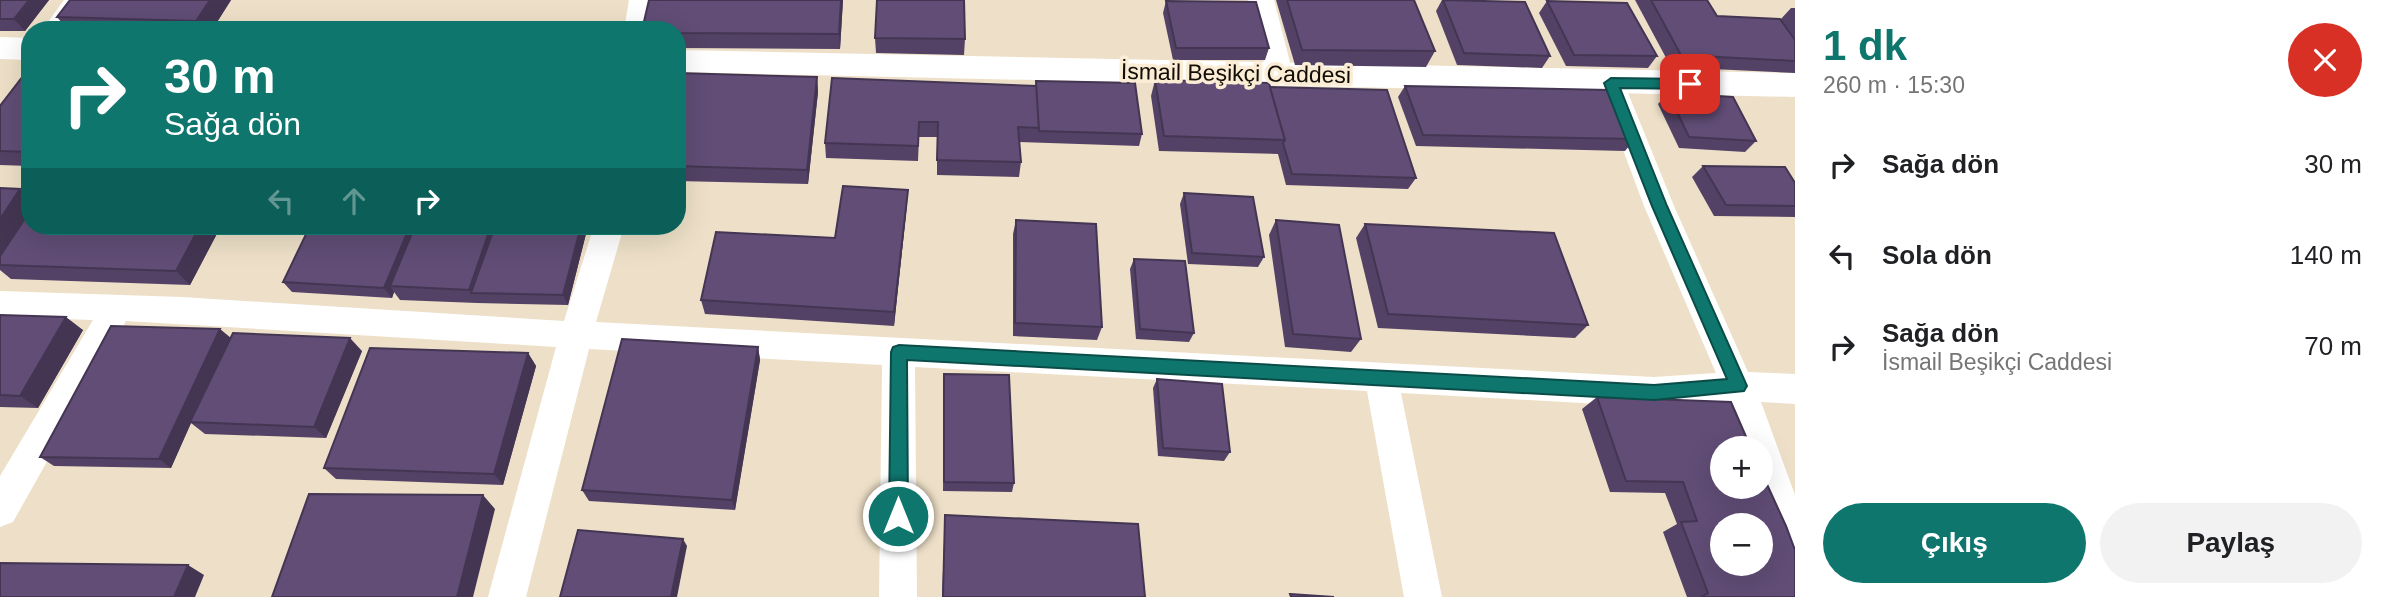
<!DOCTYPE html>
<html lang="tr">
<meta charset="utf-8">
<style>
:root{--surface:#fff;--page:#f2f2f2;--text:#202124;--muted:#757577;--accent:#0f766e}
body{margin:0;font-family:Arial,sans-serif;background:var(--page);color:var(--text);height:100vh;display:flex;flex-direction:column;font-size:26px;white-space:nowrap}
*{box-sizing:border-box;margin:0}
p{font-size:23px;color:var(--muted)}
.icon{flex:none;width:38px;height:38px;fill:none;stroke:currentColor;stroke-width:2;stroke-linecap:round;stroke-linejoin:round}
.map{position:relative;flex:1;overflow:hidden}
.drawer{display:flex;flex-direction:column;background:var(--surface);width:595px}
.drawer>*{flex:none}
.guide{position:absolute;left:21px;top:21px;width:665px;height:214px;border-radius:28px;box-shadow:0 7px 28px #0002;background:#0f766e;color:#fff;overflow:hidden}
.buttons{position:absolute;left:1710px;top:436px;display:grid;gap:14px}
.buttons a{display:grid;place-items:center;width:63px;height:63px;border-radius:50%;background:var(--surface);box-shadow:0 7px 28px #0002;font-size:35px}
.pin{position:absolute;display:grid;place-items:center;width:60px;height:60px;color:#fff;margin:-30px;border-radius:14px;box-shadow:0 4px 10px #0006}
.me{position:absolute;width:77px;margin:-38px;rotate:0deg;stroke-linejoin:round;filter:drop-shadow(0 0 5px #0008)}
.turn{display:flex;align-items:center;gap:24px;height:147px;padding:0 28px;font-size:32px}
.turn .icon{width:91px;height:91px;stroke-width:2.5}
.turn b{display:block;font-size:49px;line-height:60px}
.lanes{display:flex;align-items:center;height:66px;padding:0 28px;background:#0003;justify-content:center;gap:35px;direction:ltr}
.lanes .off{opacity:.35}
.round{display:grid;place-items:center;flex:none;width:74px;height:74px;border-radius:37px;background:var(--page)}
.summary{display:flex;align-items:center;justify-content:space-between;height:119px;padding:0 28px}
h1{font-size:42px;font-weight:700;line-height:52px;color:var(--accent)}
.action{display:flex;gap:14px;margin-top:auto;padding:14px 28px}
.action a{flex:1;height:80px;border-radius:42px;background:var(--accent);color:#fff;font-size:28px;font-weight:700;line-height:80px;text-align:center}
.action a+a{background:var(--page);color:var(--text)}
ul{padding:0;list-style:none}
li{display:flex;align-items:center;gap:21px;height:91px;padding:0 28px}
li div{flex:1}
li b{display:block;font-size:26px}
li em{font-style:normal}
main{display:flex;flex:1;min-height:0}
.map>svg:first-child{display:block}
</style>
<main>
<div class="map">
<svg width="1795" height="597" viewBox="0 0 1795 597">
<rect width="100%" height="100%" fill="#eee0c8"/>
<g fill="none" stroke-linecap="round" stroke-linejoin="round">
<g fill="#fff" fill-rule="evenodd">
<polygon points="64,0 90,0 69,30 42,30"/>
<polygon points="629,0 655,0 650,30 624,30"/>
<polygon points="1248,0 1274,0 1293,74 1289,81 1280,83 1271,81 1267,74"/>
<polygon points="1611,73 1621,76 1624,83 1674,206 1748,372 1795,374 1795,404 1761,402 1795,495 1795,563 1782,558 1756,486 1760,486 1760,448 1743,448 1727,401 1654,407 1401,393 1442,597 1404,597 1367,391 915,367 917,597 879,597 882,365 589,349 526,597 488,597 556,347 126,321 13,522 0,527 0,476 93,320 0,317 0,291 182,297 564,321 594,226 624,226 596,322 1654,377 1716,373 1644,206 1598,83 1601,76"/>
</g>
<g fill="#fff" fill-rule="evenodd">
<polygon points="0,37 30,38 30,60 0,59"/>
<polygon points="677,50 1795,73 1795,97 677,72"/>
</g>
</g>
<g fill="#534265">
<polygon points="0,0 49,0 25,31 0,31"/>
<polygon points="70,0 231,0 212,30 68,30 57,17"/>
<polygon points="649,0 843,0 840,49 677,48 677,30"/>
<polygon points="1276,0 1414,0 1435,51 1426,67 1295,65"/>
<polygon points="1442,0 1474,0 1550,56 1542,68 1457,65 1436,11"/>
<polygon points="1635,0 1707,0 1717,16 1780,20 1791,8 1795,8 1795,73 1671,67"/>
<polygon points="1166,1 1269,48 1265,60 1173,60 1163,13"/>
<polygon points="1547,1 1657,56 1648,68 1566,66 1539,13"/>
<polygon points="875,38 965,39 964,55 876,53"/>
<polygon points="30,67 30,166 0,165 0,106"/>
<polygon points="677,73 817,77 818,92 808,184 677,181"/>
<polygon points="1155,80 1270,87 1416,178 1408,189 1286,185 1278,154 1159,151 1151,96"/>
<polygon points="1036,81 1142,134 1139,146 1019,142 1021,162 1019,177 937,175 937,137 919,137 918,161 826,158 825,143 1035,86"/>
<polygon points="1405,86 1635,139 1625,151 1416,146 1398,97"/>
<polygon points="1668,93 1756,141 1745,152 1679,148 1658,104"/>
<polygon points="1703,166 1795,183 1795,217 1714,216 1692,177"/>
<polygon points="0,188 30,226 221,226 190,285 11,279 0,270"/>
<polygon points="1184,193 1264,257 1258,267 1188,264 1180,204"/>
<polygon points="907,204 894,326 705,314 701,300"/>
<polygon points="1016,220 1102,327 1097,340 1013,336 1013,234"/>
<polygon points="1276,220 1361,339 1351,352 1285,347 1269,235"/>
<polygon points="1365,224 1588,325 1575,338 1378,328 1356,238"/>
<polygon points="588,226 568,305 477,303 400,300 394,292 392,298 292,292 283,282"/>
<polygon points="1134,259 1194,333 1189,342 1136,339 1130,269"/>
<polygon points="0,315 83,330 38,408 0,407"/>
<polygon points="230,338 362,351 326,438 205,434 191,423 171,468 54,466 40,457"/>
<polygon points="758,347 760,360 735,510 589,501 582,490"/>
<polygon points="528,353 536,366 503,485 336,479 324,468"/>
<polygon points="944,374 1014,483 1012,492 943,491"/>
<polygon points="1157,379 1230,452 1224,461 1158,456 1153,388"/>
<polygon points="1597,397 1795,550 1795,597 1687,597 1663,532 1677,524 1665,493 1610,492 1582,409"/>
<polygon points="945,515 1145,597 942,597"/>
</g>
<g fill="#443653">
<polygon points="29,0 49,0 25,31 14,19"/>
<polygon points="210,0 231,0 212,30 203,30 196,21"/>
<polygon points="841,0 843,0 840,49 839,34"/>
<polygon points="817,77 818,92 808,184 807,170"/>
<polygon points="20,189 30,197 30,213 0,259 0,219"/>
<polygon points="908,190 907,204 894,326 894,312"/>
<polygon points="200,226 221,226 190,285 176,271"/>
<polygon points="410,226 422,226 390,286 394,292 392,298 384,288"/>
<polygon points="491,226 504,226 471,293 469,290"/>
<polygon points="581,226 588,226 568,305 563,295"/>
<polygon points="66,317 83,330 38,408 20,396"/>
<polygon points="220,329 231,338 190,422 191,423 171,468 159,459"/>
<polygon points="350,338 362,351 326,438 314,427"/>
<polygon points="758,347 760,360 735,510 732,500"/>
<polygon points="528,353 536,366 503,485 494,474"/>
<polygon points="483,495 495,509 473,597 457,597"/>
<polygon points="683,539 687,546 677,597 671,597"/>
<polygon points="188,565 204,575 195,597 174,597"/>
</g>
<g fill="#614d76" stroke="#443653" stroke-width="2" fill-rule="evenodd">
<polygon points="0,0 29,0 14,19 0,19"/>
<polygon points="70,0 210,0 196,21 57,17"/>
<polygon points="649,0 841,0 839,34 677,33 677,30 642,30"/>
<polygon points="877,0 964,0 965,39 875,38"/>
<polygon points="1287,0 1414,0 1435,51 1302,50"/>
<polygon points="1443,0 1525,2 1550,56 1464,53"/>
<polygon points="1651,0 1707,0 1717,16 1780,19 1795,40 1795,61 1681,55"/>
<polygon points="1166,1 1256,2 1269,48 1176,48"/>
<polygon points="1547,1 1627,3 1657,56 1574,55"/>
<polygon points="30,67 30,152 0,151 0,106"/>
<polygon points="677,73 817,77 807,170 677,166"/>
<polygon points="832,78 1037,86 1040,128 1018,127 1021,162 937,160 938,122 919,122 918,146 825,143"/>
<polygon points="1155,80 1269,83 1285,140 1164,136"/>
<polygon points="1036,81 1135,83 1142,134 1039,131"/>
<polygon points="1405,86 1609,90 1635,139 1423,135"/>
<polygon points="1270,87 1387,90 1416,178 1292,174 1283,143 1285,140"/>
<polygon points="1668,93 1733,97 1756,141 1689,137"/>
<polygon points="1703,166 1785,167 1795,183 1795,206 1726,205"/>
<polygon points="843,186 908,190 894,312 701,300 716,232 835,238"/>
<polygon points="0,188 20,189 0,219"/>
<polygon points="1184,193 1253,197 1264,257 1192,253"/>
<polygon points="30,211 30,226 200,226 176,271 0,265 0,256"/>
<polygon points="1016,220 1096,224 1102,327 1015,323"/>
<polygon points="1276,220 1339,225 1361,339 1293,334"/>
<polygon points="1365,224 1554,233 1588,325 1388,314"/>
<polygon points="310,226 410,226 384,288 283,282"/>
<polygon points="415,226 491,226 469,290 390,286"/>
<polygon points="495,226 581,226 563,295 471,293"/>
<polygon points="1134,259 1185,261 1194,333 1140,329"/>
<polygon points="0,315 66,317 20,396 0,395"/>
<polygon points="111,326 220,329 159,459 40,457"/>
<polygon points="233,333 350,338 314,427 190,422"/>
<polygon points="622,339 758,347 732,500 582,490"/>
<polygon points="370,348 528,353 494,474 324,468"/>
<polygon points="944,374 1009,375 1014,483 944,482"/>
<polygon points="1157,379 1222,384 1230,452 1163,448"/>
<path d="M 1597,397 L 1731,402 L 1751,448 L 1722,448 L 1722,486 L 1760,486 L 1760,469 L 1786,526 L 1795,550 L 1795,597 L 1701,597 L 1708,593 L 1681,522 L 1697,521 L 1683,482 L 1626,481 ZM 1722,525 L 1760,525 L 1760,564 L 1722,564 Z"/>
<polygon points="309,494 483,495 457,597 272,597"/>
<polygon points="945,515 1138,524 1145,597 943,597"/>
<polygon points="578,530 683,539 671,597 560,597"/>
<polygon points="0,563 188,565 174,597 0,597"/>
<polygon points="1290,594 1334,597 1291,597"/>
</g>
<polygon fill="#0f766e" stroke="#0a4d48" stroke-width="2" points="1611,78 1690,79 1697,84 1690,89 1620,88 1667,206 1747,386 1744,391 1654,400 907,360 908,516 905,522 898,524 892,522 889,516 891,352 893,347 899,345 1654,385 1727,379 1652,206 1604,83"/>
<g text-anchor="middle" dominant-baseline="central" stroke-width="7" stroke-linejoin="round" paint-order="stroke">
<g font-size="23" fill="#120d06" stroke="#fbedd5">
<text transform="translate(1236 73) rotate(1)">İsmail Beşikçi Caddesi</text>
</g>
</g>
</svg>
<div class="buttons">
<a>+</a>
<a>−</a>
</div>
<div class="pin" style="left:1690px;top:84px;background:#d93025"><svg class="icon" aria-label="arrive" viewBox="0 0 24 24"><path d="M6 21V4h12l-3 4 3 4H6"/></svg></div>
<svg class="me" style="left:898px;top:516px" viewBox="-20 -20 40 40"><circle r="17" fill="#0f766e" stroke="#fff" stroke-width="3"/><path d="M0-11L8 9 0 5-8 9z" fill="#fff"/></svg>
<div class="guide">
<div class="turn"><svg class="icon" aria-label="right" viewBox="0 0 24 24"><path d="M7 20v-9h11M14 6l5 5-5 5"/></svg><div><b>30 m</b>Sağa dön</div></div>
<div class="lanes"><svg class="icon off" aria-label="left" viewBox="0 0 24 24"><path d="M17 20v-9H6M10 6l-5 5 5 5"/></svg><svg class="icon off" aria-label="ahead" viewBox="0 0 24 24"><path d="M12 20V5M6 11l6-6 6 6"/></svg><svg class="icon" aria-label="right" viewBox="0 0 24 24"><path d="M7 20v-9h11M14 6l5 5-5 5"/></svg></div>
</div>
</div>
<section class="drawer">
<div class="summary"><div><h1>1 dk</h1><p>260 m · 15:30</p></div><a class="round" style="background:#d93025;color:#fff"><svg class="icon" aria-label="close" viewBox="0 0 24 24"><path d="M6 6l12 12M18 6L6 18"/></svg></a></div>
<ul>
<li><svg class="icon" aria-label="right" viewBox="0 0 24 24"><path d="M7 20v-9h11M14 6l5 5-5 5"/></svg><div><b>Sağa dön</b></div><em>30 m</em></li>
<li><svg class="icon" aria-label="left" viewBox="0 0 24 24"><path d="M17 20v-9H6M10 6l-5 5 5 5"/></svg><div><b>Sola dön</b></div><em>140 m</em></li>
<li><svg class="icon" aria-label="right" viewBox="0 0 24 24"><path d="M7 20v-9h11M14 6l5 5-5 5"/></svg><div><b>Sağa dön</b><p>İsmail Beşikçi Caddesi</p></div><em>70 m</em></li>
</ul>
<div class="action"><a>Çıkış</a><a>Paylaş</a></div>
</section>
</main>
